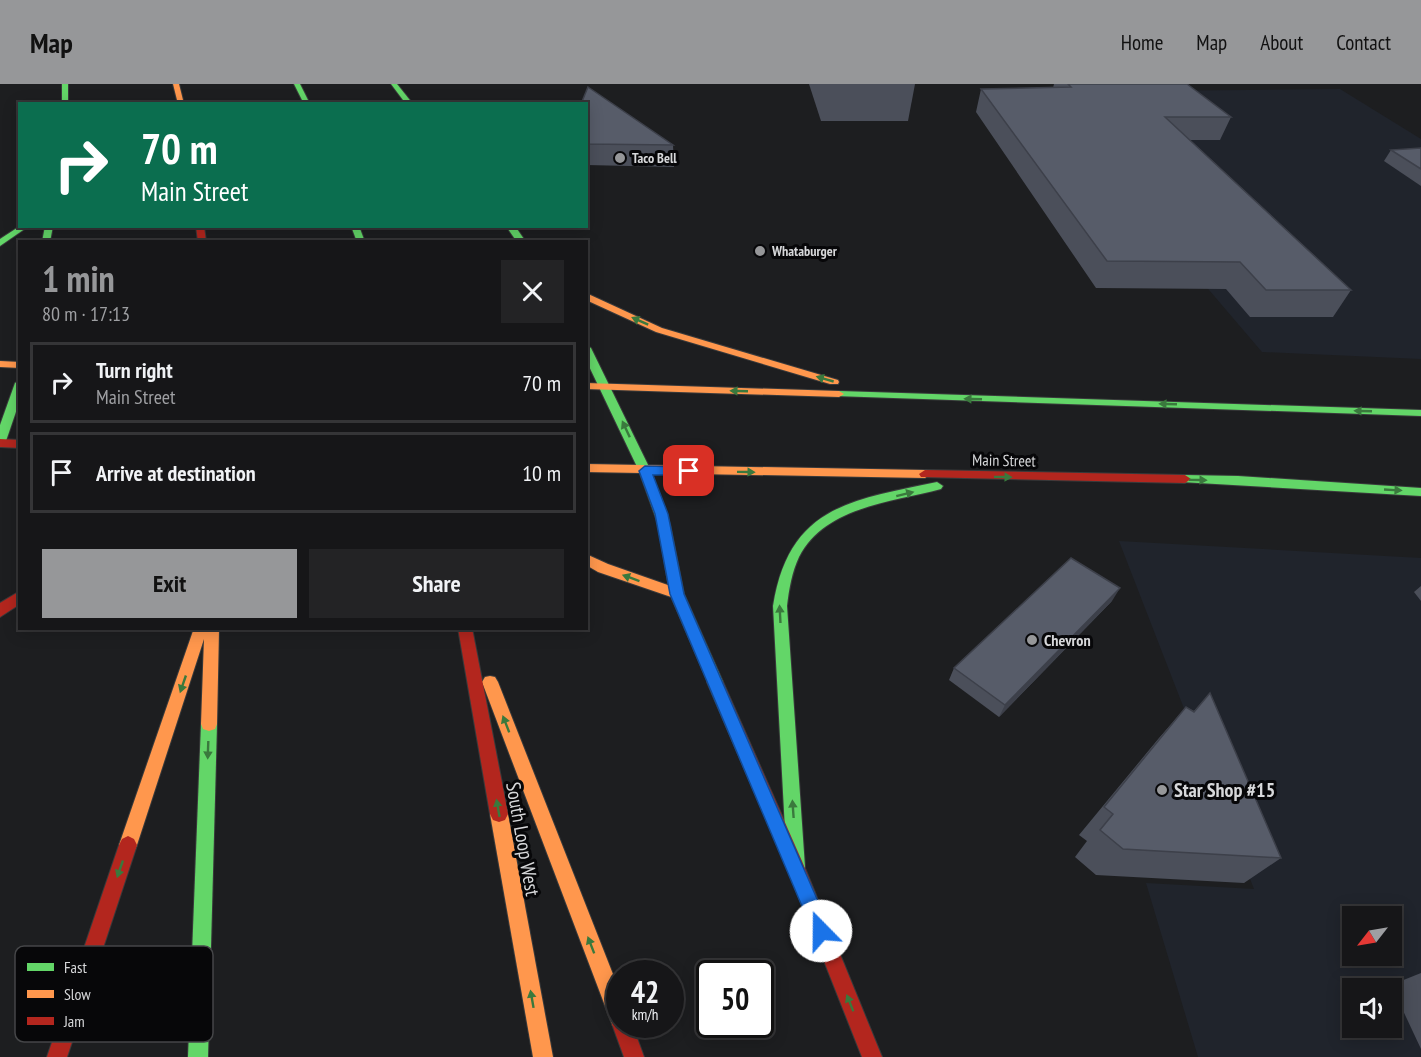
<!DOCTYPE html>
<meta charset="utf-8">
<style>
:root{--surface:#161618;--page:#232325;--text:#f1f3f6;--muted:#9e9fa2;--line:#353537;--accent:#969799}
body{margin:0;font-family:"PT Sans Narrow",sans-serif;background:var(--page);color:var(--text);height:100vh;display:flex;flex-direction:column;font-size:22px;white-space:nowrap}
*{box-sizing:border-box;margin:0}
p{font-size:20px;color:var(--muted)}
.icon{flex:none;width:33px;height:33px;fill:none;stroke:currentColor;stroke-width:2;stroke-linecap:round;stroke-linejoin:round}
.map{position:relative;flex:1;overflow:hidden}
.panel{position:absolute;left:18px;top:156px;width:570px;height:390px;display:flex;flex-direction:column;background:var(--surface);border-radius:0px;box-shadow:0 3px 15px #0003,0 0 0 2px var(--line)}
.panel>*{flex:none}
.hud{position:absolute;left:18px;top:18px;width:570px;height:126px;border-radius:0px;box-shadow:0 3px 15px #0003,0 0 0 2px var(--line);background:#0b6e4f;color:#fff;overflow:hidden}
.needle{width:39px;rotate:239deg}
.controls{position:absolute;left:1342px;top:822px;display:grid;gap:12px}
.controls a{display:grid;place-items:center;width:60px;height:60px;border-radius:0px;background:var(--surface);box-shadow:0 3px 15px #0003,0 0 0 2px var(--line);font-size:30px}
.speed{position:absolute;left:606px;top:876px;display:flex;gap:12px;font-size:30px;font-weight:700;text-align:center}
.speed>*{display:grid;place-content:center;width:78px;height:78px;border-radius:50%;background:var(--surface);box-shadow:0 3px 15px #0003,0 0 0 2px var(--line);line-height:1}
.speed small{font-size:15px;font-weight:400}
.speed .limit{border:3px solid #111;border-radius:9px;background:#fff;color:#111}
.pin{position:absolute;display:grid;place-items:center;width:51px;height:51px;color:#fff;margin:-26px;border-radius:12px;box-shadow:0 3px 9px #0006}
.me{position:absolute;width:66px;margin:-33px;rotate:338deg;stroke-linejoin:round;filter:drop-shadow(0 0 4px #0008)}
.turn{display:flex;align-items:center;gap:21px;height:126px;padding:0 24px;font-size:27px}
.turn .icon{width:78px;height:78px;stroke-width:2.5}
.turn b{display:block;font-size:42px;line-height:51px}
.round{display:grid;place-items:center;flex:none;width:63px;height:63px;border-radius:0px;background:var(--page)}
.headline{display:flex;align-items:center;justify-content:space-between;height:102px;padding:0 24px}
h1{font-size:36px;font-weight:700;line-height:45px;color:var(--accent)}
.cta{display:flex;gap:12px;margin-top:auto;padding:12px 24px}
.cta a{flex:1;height:69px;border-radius:0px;background:var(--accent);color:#111;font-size:24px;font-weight:700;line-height:69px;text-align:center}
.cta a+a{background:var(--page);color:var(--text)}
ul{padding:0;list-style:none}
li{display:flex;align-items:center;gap:18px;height:81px;margin:0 12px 9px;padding:0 12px;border:3px solid var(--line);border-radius:0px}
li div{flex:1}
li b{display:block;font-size:22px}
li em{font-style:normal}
header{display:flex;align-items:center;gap:36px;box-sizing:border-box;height:84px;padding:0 30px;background:var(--accent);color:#111}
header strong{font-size:28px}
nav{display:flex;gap:33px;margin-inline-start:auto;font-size:21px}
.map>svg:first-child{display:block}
</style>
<header>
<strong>Map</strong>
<nav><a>Home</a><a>Map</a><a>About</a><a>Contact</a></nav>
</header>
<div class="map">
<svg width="1421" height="973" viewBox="0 0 1421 973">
<rect width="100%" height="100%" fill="#1d1e20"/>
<g fill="#20242c" fill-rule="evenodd">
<polygon points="1340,5 1421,55 1421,275 1262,268 1040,8"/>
<path d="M 1119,457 L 1421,474 L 1421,973 L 1198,973 L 1146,799 L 1254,805 ZM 1353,832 L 1392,832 L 1392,872 L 1353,872 ZM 1353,904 L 1392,904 L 1392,944 L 1353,944 Z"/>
</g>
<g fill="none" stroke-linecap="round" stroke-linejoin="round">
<defs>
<g id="fast">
<rect x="62" y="0" width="6" height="20"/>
<polygon points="294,0 300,0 310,20 304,20"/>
<polygon points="391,0 397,0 413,20 406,20"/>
<polygon points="20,142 29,142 0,162 0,155"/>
<polygon points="45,142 53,142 50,158 42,158"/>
<polygon points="351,142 359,142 365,158 357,158"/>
<polygon points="506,142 515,142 526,158 517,158"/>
<polygon points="586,261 591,264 651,387 670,440 684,510 723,598 720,603 715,604 710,603 670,510 658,440 639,387 586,276"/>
<polygon points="20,296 20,316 6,357 0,361 0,341 15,299"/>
<polygon points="839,307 1421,326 1421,332 835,312 835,308"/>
<polygon points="1185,391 1238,392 1421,404 1421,412 1181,398 1179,395 1181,392"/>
<path d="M 937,398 L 943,402 L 941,405 C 894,418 825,422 799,473 C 792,488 789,505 787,522 L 805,783 L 802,789 L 796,792 L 790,789 L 787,783 L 773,522 C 789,422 851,416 937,398 Z"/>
<polygon points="209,633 215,635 217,640 208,973 188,973 201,640 203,635"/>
</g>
<g id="slow">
<polygon points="173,0 179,0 184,20 178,20"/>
<polygon points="586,209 662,244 838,296 839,298 838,300 830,300 656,248 586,216"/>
<polygon points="0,277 20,278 20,284 0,283"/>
<polygon points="586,299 839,307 844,310 839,313 586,305"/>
<polygon points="586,380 925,386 931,390 925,394 586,388"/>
<polygon points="586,470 608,480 682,506 684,510 682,514 677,515 598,488 586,481"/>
<polygon points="194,544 219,546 217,640 215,645 209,647 203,645 201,640 204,555 137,761 134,767 128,770 122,767 119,761"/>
<polygon points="490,592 495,593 498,598 620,908 620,940 628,940 620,945 613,942 610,935 482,598 485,593"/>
<polygon points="499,722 505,724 508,730 553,973 533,973 490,730 493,724"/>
</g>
<g id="jam">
<polygon points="196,142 204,142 206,158 198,158"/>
<polygon points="0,355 20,356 20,364 0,363"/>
<polygon points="925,386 1185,391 1191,395 1185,399 921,393 919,390"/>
<polygon points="20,507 20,520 0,533 0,519"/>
<polygon points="458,544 472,544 508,730 505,736 499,738 493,736 490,730"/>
<polygon points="715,592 720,593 723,598 802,777 882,973 862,973 788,786 707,598 710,593"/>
<polygon points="128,752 134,755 137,761 67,973 47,973 119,761 122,755"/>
<polygon points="620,931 620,940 632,940 644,973 624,973 612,940 615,933"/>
</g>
</defs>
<use href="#fast" stroke="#393a3b" stroke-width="2"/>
<use href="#slow" stroke="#393a3b" stroke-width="2"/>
<use href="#jam" stroke="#393a3b" stroke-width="2"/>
<use href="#fast" fill="#63d668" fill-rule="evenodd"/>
<use href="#slow" fill="#ff974d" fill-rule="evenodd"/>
<use href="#jam" fill="#b3261e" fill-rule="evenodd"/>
</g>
<g fill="#4b4f5a">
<polygon points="809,0 915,0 908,37 821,37"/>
<polygon points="1054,0 1187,0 1231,33 1220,56 1190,56 1351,206 1333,233 1250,233 1226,205 1096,204 976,28 981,5 1053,4"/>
<polygon points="586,20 673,61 674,83 586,81"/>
<polygon points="1421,64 1421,102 1384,77 1391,66"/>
<polygon points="1421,502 1421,517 1414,508"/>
<polygon points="1112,517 999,633 949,596 954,584"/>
<polygon points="1210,609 1281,774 1244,799 1096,791 1075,773 1087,757 1079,751 1159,654 1186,623 1194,627"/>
<polygon points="1421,889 1421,965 1391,901"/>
</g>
<polygon fill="#3d404a" points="1120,504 1112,517 999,633 1005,621"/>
<g fill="#575c69" stroke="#3d404a" stroke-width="1.5">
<polygon points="1068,0 1187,0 1231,33 1165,33 1351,206 1266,206 1240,178 1107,177 981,5 1071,3"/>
<polygon points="588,3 673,61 586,60 586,20 581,20"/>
<polygon points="1421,64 1421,85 1391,66"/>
<polygon points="1071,474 1120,504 1005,621 954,584"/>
<polygon points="1210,609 1281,774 1123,765 1100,746 1113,730 1104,723 1186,623 1194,628"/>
</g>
<defs><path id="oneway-solid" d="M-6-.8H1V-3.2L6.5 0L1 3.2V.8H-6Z" transform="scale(1.5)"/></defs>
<g fill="#3a793d">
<use href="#oneway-solid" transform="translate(640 237) rotate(-156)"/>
<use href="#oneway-solid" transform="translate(825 295) rotate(-164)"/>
<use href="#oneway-solid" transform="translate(739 307) rotate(-178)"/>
<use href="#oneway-solid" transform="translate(973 315) rotate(-178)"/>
<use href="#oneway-solid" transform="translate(1168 320) rotate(-178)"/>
<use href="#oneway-solid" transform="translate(1363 327) rotate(-178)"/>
<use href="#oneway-solid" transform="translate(626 345) rotate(-115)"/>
<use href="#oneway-solid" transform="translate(746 388) rotate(1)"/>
<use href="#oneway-solid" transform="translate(1003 393) rotate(1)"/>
<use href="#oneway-solid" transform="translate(1198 396) rotate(1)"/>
<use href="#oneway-solid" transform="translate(1393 406) rotate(3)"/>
<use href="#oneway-solid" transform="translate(905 410) rotate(-14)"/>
<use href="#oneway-solid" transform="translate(631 494) rotate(-160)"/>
<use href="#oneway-solid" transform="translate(780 530) rotate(-93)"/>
<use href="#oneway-solid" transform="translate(183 600) rotate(109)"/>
<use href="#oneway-solid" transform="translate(506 640) rotate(-111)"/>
<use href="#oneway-solid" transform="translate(208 666) rotate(92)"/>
<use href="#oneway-solid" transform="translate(498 724) rotate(-100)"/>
<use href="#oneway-solid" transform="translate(793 725) rotate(-94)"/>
<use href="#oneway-solid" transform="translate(120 785) rotate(109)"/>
<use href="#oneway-solid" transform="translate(591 861) rotate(-111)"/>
<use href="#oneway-solid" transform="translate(532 915) rotate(-100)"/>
<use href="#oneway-solid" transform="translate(850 919) rotate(-112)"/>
</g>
<polygon fill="#1a73e8" stroke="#114b97" stroke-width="1.5" points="645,382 689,383 695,387 689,391 653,391 668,430 684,510 831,847 828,853 821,856 815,853 670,510 655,430 639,387"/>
<g fill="#969799" stroke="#070709" stroke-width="2">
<circle cx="620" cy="74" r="6"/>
<circle cx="760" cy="167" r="6"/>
<circle cx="1032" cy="556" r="6"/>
<circle cx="1162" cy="706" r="6"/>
</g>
<g text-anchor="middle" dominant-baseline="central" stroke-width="6" stroke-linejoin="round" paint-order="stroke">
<g font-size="14" font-weight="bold" fill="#d7d8da" stroke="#070709" text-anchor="start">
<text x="632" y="74">Taco Bell</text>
<text x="772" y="167">Whataburger</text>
</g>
<g font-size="16" fill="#d7d8da" stroke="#070709">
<text transform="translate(1004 376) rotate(1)">Main Street</text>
</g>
<g font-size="16" font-weight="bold" fill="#d7d8da" stroke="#070709" text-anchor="start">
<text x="1044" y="556">Chevron</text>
</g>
<g font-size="20" font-weight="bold" fill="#d7d8da" stroke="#070709" text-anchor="start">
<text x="1174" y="706">Star Shop #15</text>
</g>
<g font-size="20" fill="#d7d8da" stroke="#070709">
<text transform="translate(523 755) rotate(80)">South Loop West</text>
</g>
</g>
<rect x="15" y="862" width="198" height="96" rx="9" fill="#070709" stroke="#454648" stroke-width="1.5"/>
<rect x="27" y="879" width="27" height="8" fill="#63d668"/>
<rect x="27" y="906" width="27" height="8" fill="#ff974d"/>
<rect x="27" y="933" width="27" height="8" fill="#b3261e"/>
<g font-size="16" fill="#d7d8da">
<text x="64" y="889">Fast</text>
<text x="64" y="916">Slow</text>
<text x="64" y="943">Jam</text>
</g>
</svg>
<div class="controls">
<a><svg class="needle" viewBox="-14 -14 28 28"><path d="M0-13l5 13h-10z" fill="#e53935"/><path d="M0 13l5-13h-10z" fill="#9e9fa2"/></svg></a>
<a><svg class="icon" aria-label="sound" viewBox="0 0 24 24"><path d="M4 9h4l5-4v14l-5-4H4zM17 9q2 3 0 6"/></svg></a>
</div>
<div class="speed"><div>42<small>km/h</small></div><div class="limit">50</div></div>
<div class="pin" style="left:689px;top:387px;background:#d93025"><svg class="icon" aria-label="arrive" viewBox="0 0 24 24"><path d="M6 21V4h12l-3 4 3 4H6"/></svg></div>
<svg class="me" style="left:821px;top:847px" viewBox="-20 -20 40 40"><circle r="19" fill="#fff"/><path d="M0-13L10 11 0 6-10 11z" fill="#1a73e8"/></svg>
<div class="hud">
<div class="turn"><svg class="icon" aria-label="right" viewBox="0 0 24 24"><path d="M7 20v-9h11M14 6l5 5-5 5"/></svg><div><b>70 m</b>Main Street</div></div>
</div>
<section class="panel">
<div class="headline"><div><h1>1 min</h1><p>80 m · 17:13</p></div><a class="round"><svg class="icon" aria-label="close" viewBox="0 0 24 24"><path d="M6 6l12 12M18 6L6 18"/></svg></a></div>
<ul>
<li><svg class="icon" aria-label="right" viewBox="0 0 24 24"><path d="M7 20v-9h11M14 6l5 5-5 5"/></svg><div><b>Turn right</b><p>Main Street</p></div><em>70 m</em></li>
<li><svg class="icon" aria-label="arrive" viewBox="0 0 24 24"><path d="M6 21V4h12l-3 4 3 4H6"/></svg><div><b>Arrive at destination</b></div><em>10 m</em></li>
</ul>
<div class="cta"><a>Exit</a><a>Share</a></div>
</section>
</div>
